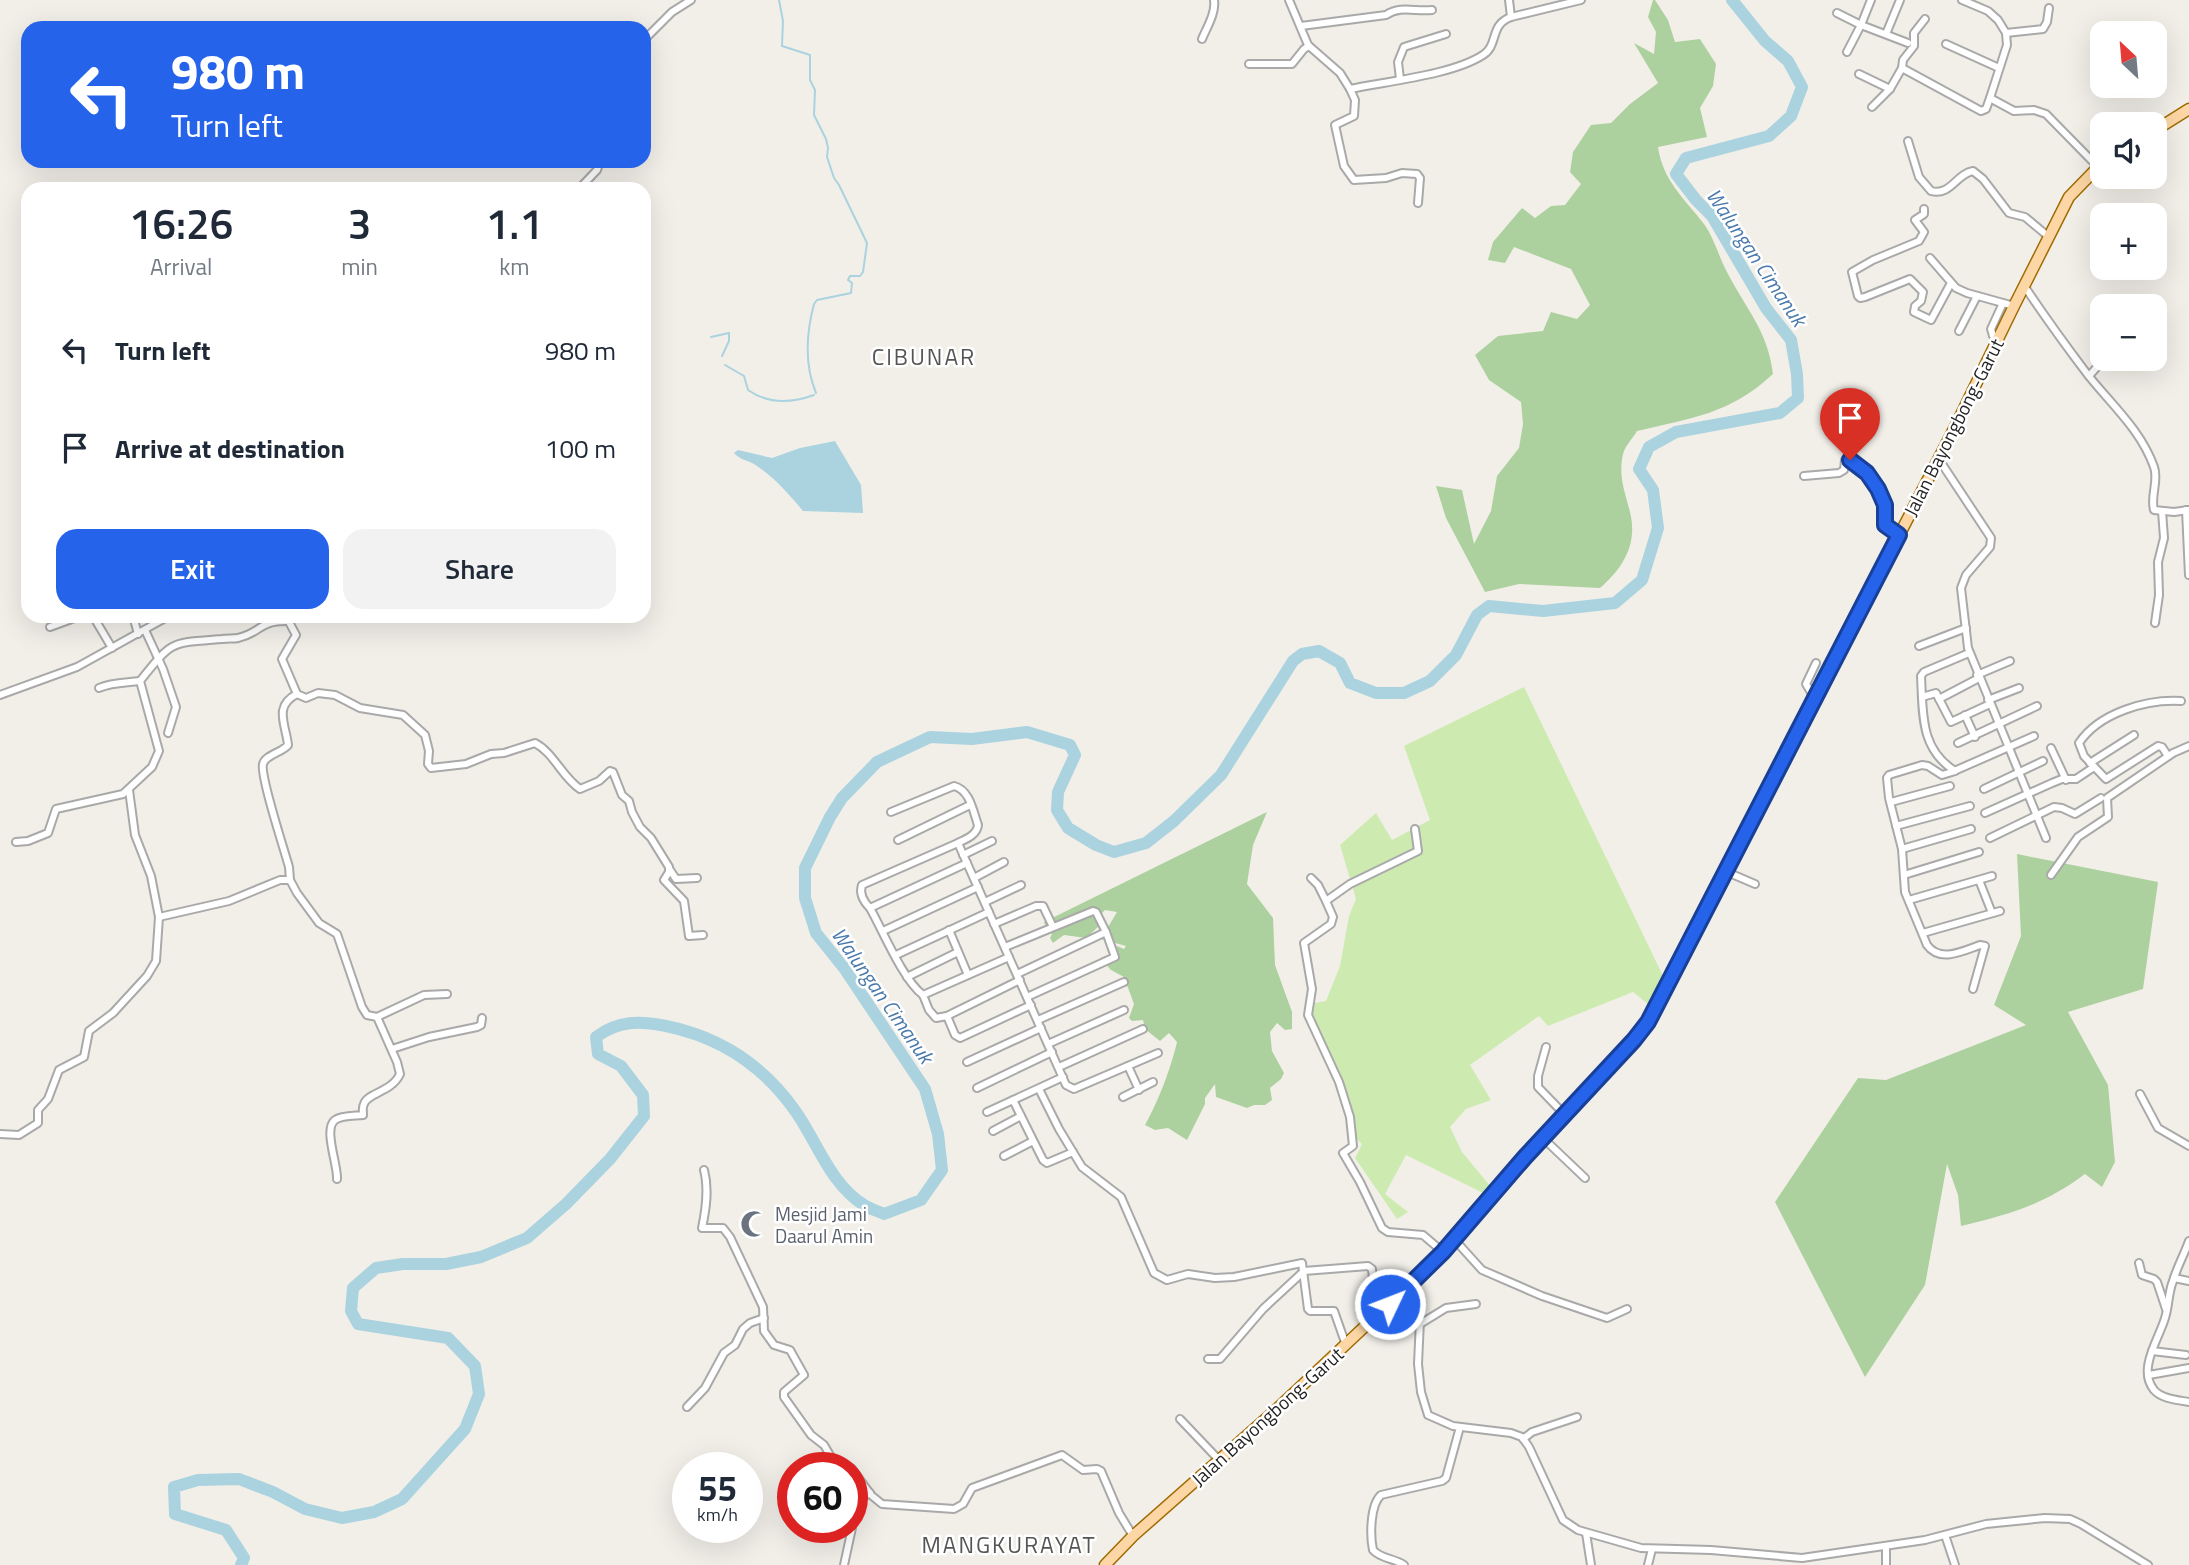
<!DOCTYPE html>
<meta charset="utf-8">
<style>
:root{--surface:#fff;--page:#f2f2f3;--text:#1f2937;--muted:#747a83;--accent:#2563eb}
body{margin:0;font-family:"Titillium Web",sans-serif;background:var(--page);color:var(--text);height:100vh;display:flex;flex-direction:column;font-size:26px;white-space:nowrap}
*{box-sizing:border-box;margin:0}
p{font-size:23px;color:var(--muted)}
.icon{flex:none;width:38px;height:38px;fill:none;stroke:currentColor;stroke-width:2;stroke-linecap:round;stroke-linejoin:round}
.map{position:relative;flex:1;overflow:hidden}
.panel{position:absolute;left:21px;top:182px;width:630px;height:441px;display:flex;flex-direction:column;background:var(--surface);border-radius:21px;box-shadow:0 7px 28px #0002}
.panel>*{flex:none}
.guide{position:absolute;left:21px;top:21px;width:630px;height:147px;border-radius:21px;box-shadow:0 7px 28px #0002;background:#2563eb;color:#fff;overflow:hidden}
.needle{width:46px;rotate:334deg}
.fabs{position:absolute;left:2090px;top:21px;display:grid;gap:14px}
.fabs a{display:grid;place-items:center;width:77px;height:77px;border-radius:14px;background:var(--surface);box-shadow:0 7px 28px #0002;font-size:35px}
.speed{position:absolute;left:672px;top:1452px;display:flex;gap:14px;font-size:35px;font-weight:700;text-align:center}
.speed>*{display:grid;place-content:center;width:91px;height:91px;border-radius:50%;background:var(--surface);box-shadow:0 7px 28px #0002;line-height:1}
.speed small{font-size:18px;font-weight:400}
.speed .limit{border:10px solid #d22;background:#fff;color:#111}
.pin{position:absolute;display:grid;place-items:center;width:60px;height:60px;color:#fff;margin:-72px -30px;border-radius:50% 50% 50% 0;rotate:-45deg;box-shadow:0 0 7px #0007}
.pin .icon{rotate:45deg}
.me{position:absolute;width:77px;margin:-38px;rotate:47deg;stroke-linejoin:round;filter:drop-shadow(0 0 5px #0008)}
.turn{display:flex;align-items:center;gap:24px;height:147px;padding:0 35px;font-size:32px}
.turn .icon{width:91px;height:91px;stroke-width:2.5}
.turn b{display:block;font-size:49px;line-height:60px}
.eta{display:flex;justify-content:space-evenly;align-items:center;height:119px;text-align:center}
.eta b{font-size:42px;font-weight:600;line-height:49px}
.cta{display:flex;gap:14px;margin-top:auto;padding:14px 35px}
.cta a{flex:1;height:80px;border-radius:21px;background:var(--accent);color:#fff;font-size:28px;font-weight:600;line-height:80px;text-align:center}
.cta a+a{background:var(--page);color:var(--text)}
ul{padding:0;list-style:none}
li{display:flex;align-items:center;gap:21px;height:98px;padding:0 35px}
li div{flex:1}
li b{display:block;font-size:26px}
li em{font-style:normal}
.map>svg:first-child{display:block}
</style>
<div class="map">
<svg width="2189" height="1565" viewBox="0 0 2189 1565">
<rect width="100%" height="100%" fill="#f2efe9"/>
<polygon fill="#cdebb0" points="1524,687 1663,976 1649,1005 1633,992 1548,1026 1539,1016 1470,1065 1491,1100 1466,1109 1450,1127 1462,1152 1491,1187 1483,1197 1483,1193 1475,1189 1406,1155 1385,1194 1408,1212 1397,1219 1355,1158 1362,1144 1352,1134 1350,1117 1309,1014 1309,1004 1326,1001 1340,966 1349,916 1356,899 1340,845 1376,813 1392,840 1430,820 1404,746"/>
<g fill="#add19e">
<path d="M 1653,0 L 1655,0 L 1668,20 L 1675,42 L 1700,39 L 1716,64 L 1713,86 L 1700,108 L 1707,137 L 1658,147 C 1663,181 1684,198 1704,224 C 1714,238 1719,257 1727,272 C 1746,309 1768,331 1773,374 C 1730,414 1692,418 1637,431 C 1633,438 1625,446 1623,454 C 1618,476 1625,492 1630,512 C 1638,544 1623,568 1600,588 L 1519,584 L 1485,592 L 1446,518 L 1436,486 L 1462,490 L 1474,544 L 1491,511 L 1497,476 L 1519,448 L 1523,424 L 1521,402 L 1489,380 L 1475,355 L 1498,336 L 1543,331 L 1551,312 L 1577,319 L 1590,305 L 1571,269 L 1514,247 L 1505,263 L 1488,260 L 1493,242 L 1522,208 L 1535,218 L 1551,206 L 1565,205 L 1581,184 L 1570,172 L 1573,152 L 1591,125 L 1611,123 L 1630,104 L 1658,83 L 1634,43 L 1654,54 L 1656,32 L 1648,17 Z"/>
<path d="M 1267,812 L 1253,845 L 1247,884 L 1273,918 L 1275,965 L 1292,1012 L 1292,1029 L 1285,1030 L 1277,1023 L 1270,1032 L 1272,1051 L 1284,1073 L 1281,1079 L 1270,1088 L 1272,1100 L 1265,1105 L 1254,1105 L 1247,1108 L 1216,1097 L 1215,1084 L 1205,1098 L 1205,1104 L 1187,1140 L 1168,1128 L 1155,1130 L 1145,1125 C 1158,1102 1171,1068 1177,1042 L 1169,1033 L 1160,1041 L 1145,1029 L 1143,1020 L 1132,1021 L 1129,1018 L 1134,1004 L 1124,977 L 1111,970 L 1100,958 L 1111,954 L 1117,946 L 1124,949 L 1126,946 L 1101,939 L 1117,912 L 1105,910 L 1102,913 L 1099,926 L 1086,938 L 1064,935 L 1053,943 L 1050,938 L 1052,934 L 1049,924 L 1045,925 L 1044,922 Z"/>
<path d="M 2017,854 L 2158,882 L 2143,989 L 2068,1012 L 2108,1085 L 2115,1162 L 2102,1187 L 2085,1174 C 2043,1205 2011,1214 1961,1226 L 1958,1195 L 1947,1164 L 1925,1285 L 1865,1377 L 1775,1202 L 1858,1078 L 1886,1080 L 2026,1025 L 1994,1005 L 2021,936 Z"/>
</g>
<path fill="#aad3df" d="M 835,441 L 861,485 L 863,513 L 803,511 C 789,494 773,476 754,464 C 747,460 740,460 734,453 L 738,450 L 772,458 L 800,448 Z"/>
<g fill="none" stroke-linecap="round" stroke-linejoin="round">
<g stroke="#aad3df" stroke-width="2">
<path d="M 779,0 L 783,21 L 782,46 L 810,55 L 810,80 L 815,90 L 814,115 L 826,139 L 828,148 L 827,157 L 834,178 L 839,185 L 867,243 L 863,272 L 860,276 L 850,276 L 848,280 L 852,283 L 851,293 L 817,300 L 814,304 C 806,334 804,364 816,393"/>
<polyline points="711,337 729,333 729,341 722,356"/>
<path d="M 725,365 L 744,376 L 748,390 C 768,404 792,403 814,395"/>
</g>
<path stroke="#aad3df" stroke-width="12" d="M 241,1565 L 244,1558 L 226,1530 L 175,1514 L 174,1487 L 198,1480 L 239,1479 L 273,1492 L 305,1509 L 342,1518 L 374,1512 L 402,1499 L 465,1429 L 479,1394 L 475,1366 L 448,1338 L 358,1324 L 351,1311 L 353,1288 L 376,1268 L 403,1264 L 446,1264 L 481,1257 L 527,1238 L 566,1204 L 610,1159 L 644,1116 L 643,1095 L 621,1066 L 598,1054 L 596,1037 C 619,1020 639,1021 666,1026 C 720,1037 764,1066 796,1112 C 817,1142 831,1185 864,1205 C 870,1209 878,1211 884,1214 L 921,1200 L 942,1170 L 938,1134 L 925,1089 L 844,968 L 816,933 L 805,898 L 805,868 L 830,817 L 842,798 L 877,762 L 930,737 L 972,739 L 1027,732 L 1070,745 L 1075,755 L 1058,792 L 1057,810 L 1068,828 L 1096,845 L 1114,852 L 1146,843 L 1174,821 L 1221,775 L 1293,661 L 1302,654 L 1319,651 L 1340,663 L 1350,683 L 1376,693 L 1404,693 L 1430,681 L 1456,655 L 1477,615 L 1489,606 L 1543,611 L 1615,603 L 1642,580 L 1658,528 L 1653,490 L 1639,469 L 1649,447 L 1676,432 L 1780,413 L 1798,398 L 1797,374 L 1791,340 L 1766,308 L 1712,216 L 1696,200 L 1676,174 L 1686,158 L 1769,136 L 1791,116 L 1802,87 L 1788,61 L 1765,41 L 1732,0"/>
<defs>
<g id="minor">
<polyline points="1289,0 1308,45 1340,73 1350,89 1355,100 1354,116 1335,125 1344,166 1354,180 1386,178 1402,173 1417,174 1420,178 1418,203"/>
<polyline points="1962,0 1988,11 1998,20 2006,33 2007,45 1990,98"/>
<polyline points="1837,13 1861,25 1908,43"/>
<polyline points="1511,17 1581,0"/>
<path d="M 1301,26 L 1386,15 C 1401,5 1415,12 1432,10"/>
<polyline points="2006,33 2043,29 2047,22 2049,8"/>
<polyline points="1886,34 1900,0"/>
<path d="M 1202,39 C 1207,27 1216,13 1214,0"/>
<polyline points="644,40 672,12 691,0"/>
<polyline points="1946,44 1999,68"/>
<polyline points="1847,52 1861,25 1871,0"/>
<polyline points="1249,64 1292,64 1304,49 1309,46"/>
<polyline points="1902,68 1903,60 1914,46 1914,33 1925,19"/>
<polyline points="1859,74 1890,89"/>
<polyline points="1400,79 1398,62 1404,47 1446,34"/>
<path d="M 1350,89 C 1388,81 1452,75 1483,55 C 1499,45 1489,25 1511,17 L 1509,0"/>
<polyline points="1872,107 1890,89 1902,68 1981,111 1986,109 1990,98 2014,111 2034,110 2046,114 2097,166"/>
<path d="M 1908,141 L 1919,177 L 1931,191 C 1951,196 1956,174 1973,171 L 1983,179 L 2009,213 L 2025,217 L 2049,237"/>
<polyline points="579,189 597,170 600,161"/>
<polyline points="1924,209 1924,214 1915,220 1924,232 1919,241 1873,260 1852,272 1858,296 1860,298 1865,297 1910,279 1923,292 1921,301 1915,306 1914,312 1931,320 1951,283"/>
<polyline points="1930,258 1956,288 1967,293 2014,306"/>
<path d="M 2025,287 C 2045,317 2066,346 2088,375 C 2111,404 2141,430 2154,467 C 2159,481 2150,496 2154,510 L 2174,512 L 2189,510"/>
<polyline points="1959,331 1977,296"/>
<polyline points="1998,338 1993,336 1991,329 2003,303"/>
<polyline points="2089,376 2104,359"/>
<polyline points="1938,458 1991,538 1990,547 1966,575 1961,588 1968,648 2046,838"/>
<path d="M 1804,476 L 1839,473 L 1844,470 L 1845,460 C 1863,462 1883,489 1885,507 C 1886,512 1885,519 1885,525 L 1899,535"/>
<polyline points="2186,510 2189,575"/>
<polyline points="93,616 112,648"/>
<polyline points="133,616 138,634"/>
<path d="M 292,616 L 288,620 L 296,635 L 282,659 L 297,694 L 306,698 L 318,693 L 335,695 L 360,708 L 403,715 L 425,735 L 429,751 L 428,764 L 431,768 L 466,764 L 491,754 L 504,753 L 535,743 C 554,753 562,777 580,789 L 599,781 L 610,771 L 613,772 L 622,795 L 629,801 L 632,812 L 640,827 L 651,838 L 669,867 L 669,872 L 664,880 L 684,901 L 689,936 L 703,935"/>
<polyline points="2155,623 2159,595 2158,562 2164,538 2162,511"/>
<polyline points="50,627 80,616"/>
<polyline points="145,630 163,669 176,707 168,733"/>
<polyline points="1919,646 1966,628"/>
<polyline points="1977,675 2010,661"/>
<path d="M 99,688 C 113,682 125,683 140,681"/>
<path d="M 297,694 C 273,706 286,725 288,745 C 283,752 265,755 263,764 C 260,776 284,849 289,867 L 290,880 L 297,893 L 319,923 L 337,934 L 362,1007 L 367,1015 L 377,1017 L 397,1062 L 400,1074 C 392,1092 367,1093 364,1104 C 362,1107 363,1111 363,1115 C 355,1116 342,1115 335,1120 C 323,1129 338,1165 337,1179"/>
<polyline points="0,695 77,667 169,616"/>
<polyline points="1922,697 1936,693 1951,722 1990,704"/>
<polyline points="1815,699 1806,684 1816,663"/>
<polyline points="1939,699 1979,678"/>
<polyline points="1988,700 2019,688"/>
<polyline points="1965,715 1975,737"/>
<polyline points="1958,743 2037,706"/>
<polyline points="2051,748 2066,780"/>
<path d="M 2168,756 L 2162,747 L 2158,746 L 2106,779 L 2084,756 L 2079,743 C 2099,713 2146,699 2181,701"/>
<polyline points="2090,763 2134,735"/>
<path d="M 1955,771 C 1920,749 1923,714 1921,676 L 1924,672 L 1969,653"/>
<polyline points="1984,789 2043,761"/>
<polyline points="1891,802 1950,786"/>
<path d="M 891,812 L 954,786 C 970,790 973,811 978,825 C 977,835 966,839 958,843 L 862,885 C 859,894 863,901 870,908 C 883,931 903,980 923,995 L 1009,957"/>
<polyline points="1985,813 2052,783 2062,779 2076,779 2094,767"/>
<polyline points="1896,826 1970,806"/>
<polyline points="1415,829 1418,851 1350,884 1326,901 1333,917 1331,924 1304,943 1312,989 1308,1015 1339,1082 1350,1117 1353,1146 1343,1153 1360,1182 1382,1228 1388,1232 1423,1235 1443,1252"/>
<polyline points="1990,838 2054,807 2062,808 2075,814 2101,798"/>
<polyline points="898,840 970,805"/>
<path d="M 16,842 L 28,841 L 48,833 L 56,809 L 123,794 L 152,767 L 159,751 L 140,681 C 173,640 170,643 222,639 C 227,638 233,639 238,638 C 261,633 259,620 288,621"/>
<polyline points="958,843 1066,1085 1074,1089 1158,1053"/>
<polyline points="1902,849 1971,829"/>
<polyline points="963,855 992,841"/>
<polyline points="670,870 676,879 697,878"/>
<polyline points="1727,872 1755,884"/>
<polyline points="1904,875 1979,852"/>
<polyline points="2051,875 2078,837 2108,817 2107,798 2173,753 2189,746"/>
<polyline points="974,878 1004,862"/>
<polyline points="1311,878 1318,885 1326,901"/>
<polyline points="1979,880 1992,913"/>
<polyline points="1909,900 1992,876"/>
<polyline points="985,902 1021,885"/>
<polyline points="870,908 967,863"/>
<polyline points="159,917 229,901 280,880 290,880"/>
<polyline points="994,924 1036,906 1043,906 1053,927"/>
<polyline points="949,930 968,975"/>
<polyline points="883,931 978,887"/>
<polyline points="1923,933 2000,911"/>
<polyline points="1005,947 1093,911 1096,912 1106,932 1017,974"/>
<polyline points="896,955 989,912"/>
<polyline points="907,977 958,952"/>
<path d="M 1973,989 L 1985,946 L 1980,945 C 1963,951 1940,963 1927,945 L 1905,892 L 1902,849 L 1889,798 L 1887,778 L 1889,775 L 1922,765 L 1928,766 L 1942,775 L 1952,772 L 2034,736"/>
<polyline points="923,995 929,1010 936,1018 947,1016 1020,980"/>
<polyline points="1027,997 1115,957 1106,932"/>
<polyline points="947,1016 955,1035 960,1038 1031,1005"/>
<polyline points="377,1017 424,995 447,994"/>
<polyline points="1038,1020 1124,982"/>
<polyline points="1048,1044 1124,1010"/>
<polyline points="1546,1047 1538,1076 1538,1087 1565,1115"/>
<polyline points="392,1049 429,1037 477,1027 481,1025 482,1018"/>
<polyline points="967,1062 1041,1028"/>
<polyline points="1128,1066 1139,1090"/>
<polyline points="1059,1067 1143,1029"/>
<polyline points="977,1088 1052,1052"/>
<polyline points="1039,1089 1059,1129 1082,1167 1121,1197 1154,1273 1167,1280 1188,1274 1215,1278 1234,1277 1302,1263 1308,1309 1310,1311 1334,1311 1346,1345"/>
<polyline points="2140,1094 2158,1128 2189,1146"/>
<polyline points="1123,1097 1153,1082"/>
<polyline points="1013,1100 1043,1160 1047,1163 1073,1152"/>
<polyline points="987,1112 1063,1077"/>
<polyline points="993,1131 1021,1116"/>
<polyline points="0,1134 19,1135 38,1123 38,1110 48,1099 59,1070 84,1057 89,1031 113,1013 147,976 156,961 159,917 151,876 135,835 129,790"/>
<polyline points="1543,1138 1585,1178"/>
<polyline points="1004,1156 1033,1141"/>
<path d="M 704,1170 C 709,1189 706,1209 702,1228 L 723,1228 L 730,1237 L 763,1307 L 764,1331 L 774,1345 L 790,1350 L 804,1375 L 784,1392 L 784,1397 L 811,1435 L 824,1445 L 834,1462 L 851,1468"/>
<polyline points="1454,1239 1482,1270 1542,1296 1607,1318 1627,1309"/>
<path d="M 2189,1241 C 2184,1255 2177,1267 2173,1281 C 2168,1293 2169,1306 2165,1318 C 2159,1339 2137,1369 2154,1390 C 2162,1399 2178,1400 2189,1402"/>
<polyline points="2139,1263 2142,1275 2154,1279 2157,1282 2166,1309"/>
<polyline points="2174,1278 2189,1281"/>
<polyline points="1400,1294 1420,1320 1418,1364 1421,1392 1428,1415 1453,1426 1511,1433 1522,1437 1529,1447 1563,1520 1578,1530 1641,1548 1711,1550 1802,1558 1925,1540 1986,1524 2045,1518 2070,1519 2081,1524 2148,1565"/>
<polyline points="1420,1324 1446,1308 1476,1304"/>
<polyline points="2152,1351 2186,1355"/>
<polyline points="1208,1359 1220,1359 1263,1309 1304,1271 1368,1266 1372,1269 1375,1300 1379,1314"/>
<polyline points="2149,1375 2189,1368"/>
<polyline points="687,1407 705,1388 724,1353 735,1345 743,1329 750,1323 764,1318"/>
<polyline points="1180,1419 1219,1460"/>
<polyline points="1523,1439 1532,1432 1577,1417"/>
<polyline points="852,1469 871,1495 882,1504 954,1509 963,1504 972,1488 1062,1455 1083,1470 1097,1469 1101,1471 1119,1513 1133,1536"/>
<polyline points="852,1526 856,1501 870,1493"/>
<polyline points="1586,1533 1591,1565"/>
<polyline points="1945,1535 1955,1565"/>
<polyline points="844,1565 852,1528"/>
<path d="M 1404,1565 C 1394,1558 1381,1559 1373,1550 C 1370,1536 1370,1505 1381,1495 L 1442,1481 L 1446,1478 L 1460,1427"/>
<polyline points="1648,1565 1652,1549"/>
<polyline points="1886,1565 1886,1546"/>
</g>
<g id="primary">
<polyline points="2154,131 2189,109"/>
<polyline points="1105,1565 1133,1536 1278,1408 1426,1269 1543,1138 1634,1040 1648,1022 1955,427 2014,306 2069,197 2102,163"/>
</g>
</defs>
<use href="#minor" stroke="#a9a9a9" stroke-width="10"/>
<use href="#primary" stroke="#a06b00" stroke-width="13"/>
<use href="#minor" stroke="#fff" stroke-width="6"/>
<use href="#primary" stroke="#fcd6a4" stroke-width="10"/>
</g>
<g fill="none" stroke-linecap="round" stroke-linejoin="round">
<defs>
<polyline id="route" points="1390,1304 1443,1252 1525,1157 1634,1040 1648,1022 1899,535 1885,525 1885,505 1878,489 1867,473 1850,460"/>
</defs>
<use href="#route" stroke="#184099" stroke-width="18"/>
<use href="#route" stroke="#2563eb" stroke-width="12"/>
</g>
<defs>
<symbol id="mosque-bare" viewBox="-9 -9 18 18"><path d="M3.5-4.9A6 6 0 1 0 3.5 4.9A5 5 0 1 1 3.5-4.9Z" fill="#6b7280" stroke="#fff" stroke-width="2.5" paint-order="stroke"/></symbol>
</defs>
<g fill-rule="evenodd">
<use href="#mosque-bare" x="735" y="1205" width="38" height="38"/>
</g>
<g text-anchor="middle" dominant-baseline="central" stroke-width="5" stroke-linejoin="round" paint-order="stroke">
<g font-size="19" fill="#222" stroke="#fff">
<text transform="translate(1953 427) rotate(-63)">Jalan Bayongbong-Garut</text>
<text transform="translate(1267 1416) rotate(-42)">Jalan Bayongbong-Garut</text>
</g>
<g font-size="19" fill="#5b616d" stroke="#fff" text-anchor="start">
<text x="775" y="1213">Mesjid Jami<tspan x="775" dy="22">Daarul Amin</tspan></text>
</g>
<g font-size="21" font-style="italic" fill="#4a7aab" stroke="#fff">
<text transform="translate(1757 257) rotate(56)">Walungan Cimanuk</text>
<text transform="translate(883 995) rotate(55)">Walungan Cimanuk</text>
</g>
<g font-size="23" letter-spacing="2" fill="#555" stroke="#fff">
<text x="924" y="356">CIBUNAR</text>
<text x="1009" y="1544">MANGKURAYAT</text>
</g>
</g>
</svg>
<div class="fabs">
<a><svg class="needle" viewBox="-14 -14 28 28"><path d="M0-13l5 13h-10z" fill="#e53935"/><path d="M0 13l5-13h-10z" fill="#747a83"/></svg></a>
<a><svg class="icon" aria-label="sound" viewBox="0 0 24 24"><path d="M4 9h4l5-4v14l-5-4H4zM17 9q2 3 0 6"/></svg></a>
<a>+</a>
<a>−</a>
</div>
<div class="speed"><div>55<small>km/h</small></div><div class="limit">60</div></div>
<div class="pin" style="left:1850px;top:460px;background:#d93025"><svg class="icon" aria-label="arrive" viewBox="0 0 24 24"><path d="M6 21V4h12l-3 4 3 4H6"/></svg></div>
<svg class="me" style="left:1390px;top:1304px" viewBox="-20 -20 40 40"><circle r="17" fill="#2563eb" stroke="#fff" stroke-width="3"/><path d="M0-11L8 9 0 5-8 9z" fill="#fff"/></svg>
<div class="guide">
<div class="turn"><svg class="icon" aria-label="left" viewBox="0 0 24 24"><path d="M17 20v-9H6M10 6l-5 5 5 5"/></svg><div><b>980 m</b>Turn left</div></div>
</div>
<section class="panel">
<div class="eta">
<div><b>16:26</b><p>Arrival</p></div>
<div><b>3</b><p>min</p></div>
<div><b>1.1</b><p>km</p></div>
</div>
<ul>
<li><svg class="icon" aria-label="left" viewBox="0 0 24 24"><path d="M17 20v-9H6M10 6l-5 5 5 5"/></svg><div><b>Turn left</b></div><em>980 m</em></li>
<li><svg class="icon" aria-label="arrive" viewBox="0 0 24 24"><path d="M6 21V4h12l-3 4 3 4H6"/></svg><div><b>Arrive at destination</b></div><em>100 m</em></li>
</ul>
<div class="cta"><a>Exit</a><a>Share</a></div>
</section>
</div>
